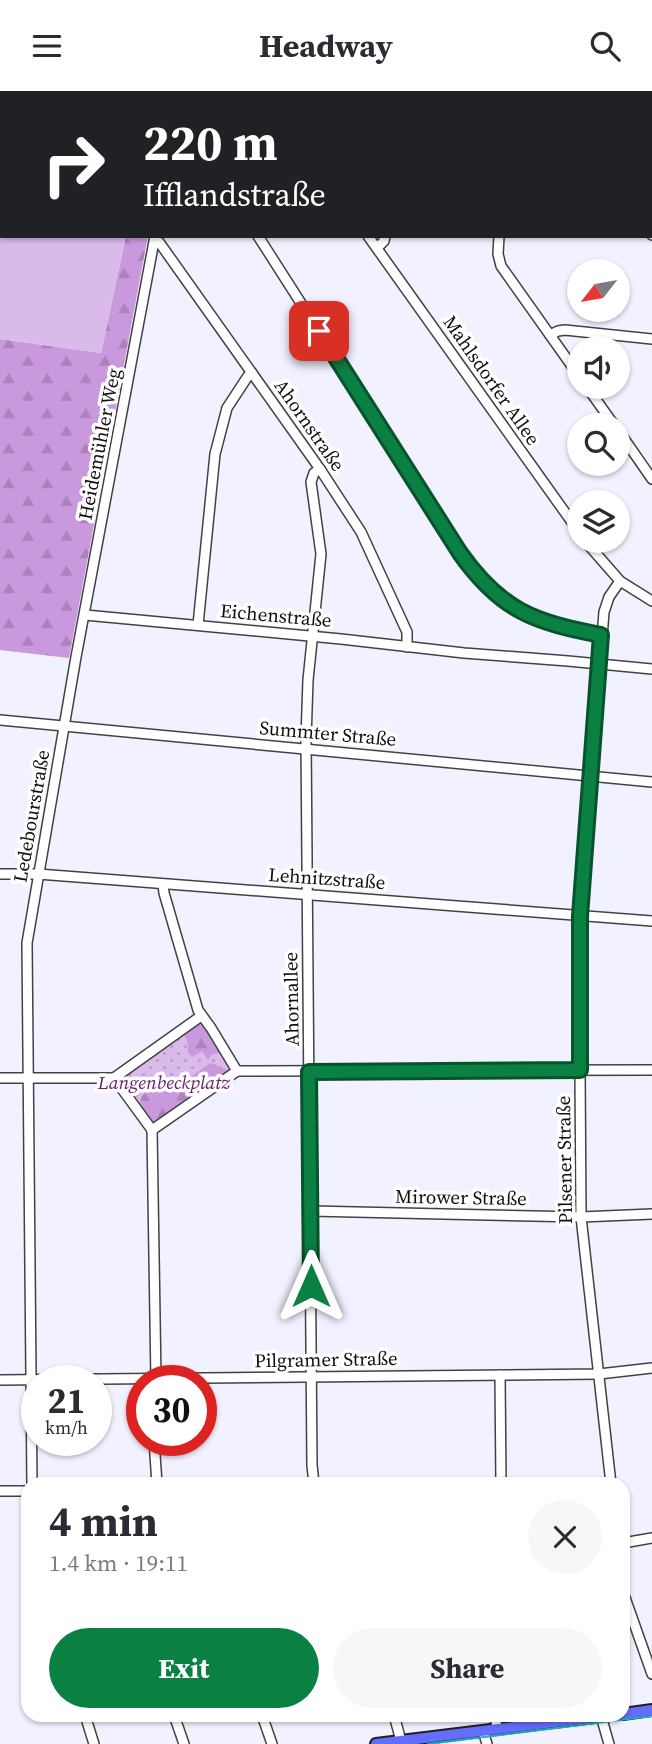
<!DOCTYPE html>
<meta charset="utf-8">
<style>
:root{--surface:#fff;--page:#f7f7f7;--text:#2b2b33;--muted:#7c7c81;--accent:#0b8043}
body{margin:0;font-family:"Source Serif 4",serif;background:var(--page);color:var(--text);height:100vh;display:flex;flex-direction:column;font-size:26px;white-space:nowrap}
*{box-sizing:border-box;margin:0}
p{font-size:23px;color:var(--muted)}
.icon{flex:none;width:38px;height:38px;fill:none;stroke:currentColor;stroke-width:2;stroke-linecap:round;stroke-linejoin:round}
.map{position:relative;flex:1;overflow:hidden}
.details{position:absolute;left:21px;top:1386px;width:609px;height:245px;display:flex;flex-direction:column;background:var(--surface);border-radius:21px;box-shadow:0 2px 5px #0004}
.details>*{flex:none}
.banner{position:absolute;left:0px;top:0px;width:653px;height:147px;box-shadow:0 2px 5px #0004;background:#202124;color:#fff;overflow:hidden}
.needle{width:46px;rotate:239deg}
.controls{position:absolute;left:567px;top:168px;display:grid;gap:14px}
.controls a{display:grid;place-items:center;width:63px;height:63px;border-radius:50%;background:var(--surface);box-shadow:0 2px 5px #0004;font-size:35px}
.speed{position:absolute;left:21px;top:1274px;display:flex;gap:14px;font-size:35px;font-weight:700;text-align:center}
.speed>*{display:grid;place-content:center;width:91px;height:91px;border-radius:50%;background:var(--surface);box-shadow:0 2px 5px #0004;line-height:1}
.speed small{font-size:18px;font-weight:400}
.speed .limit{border:10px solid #d22;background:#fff;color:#111}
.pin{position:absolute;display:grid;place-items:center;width:60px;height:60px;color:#fff;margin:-30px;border-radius:14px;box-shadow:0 4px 10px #0006}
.me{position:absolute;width:77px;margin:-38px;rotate:0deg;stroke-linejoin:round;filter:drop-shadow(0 0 5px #0008)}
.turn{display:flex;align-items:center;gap:24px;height:147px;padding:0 28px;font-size:32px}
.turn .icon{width:91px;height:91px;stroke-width:2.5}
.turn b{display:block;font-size:49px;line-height:60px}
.round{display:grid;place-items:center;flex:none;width:74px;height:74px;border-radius:37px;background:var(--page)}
.summary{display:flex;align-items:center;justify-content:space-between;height:119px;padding:0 28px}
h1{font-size:42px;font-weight:700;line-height:52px}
.primary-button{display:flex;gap:14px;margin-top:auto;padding:14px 28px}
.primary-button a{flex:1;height:80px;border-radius:42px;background:var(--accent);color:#fff;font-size:28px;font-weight:700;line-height:80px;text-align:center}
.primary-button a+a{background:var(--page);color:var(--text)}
header{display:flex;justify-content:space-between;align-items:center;height:91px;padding:0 28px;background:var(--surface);font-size:32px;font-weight:700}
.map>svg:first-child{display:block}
</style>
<header><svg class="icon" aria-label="menu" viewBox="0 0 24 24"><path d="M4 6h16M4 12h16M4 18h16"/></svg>Headway<svg class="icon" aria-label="search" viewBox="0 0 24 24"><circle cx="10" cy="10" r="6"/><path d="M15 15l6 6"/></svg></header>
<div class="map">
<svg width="652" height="1653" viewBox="0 0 652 1653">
<defs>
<pattern id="grass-dots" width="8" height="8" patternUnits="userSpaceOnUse" patternTransform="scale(1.75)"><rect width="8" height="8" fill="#dab9eb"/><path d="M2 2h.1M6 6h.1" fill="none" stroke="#ba9ec8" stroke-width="1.8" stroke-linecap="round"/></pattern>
<pattern id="forest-firs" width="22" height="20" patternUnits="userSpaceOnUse" patternTransform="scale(1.75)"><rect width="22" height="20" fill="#ca98dd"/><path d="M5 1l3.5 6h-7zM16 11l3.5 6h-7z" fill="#ac82bc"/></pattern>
</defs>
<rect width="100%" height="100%" fill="#f1f1ff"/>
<polygon fill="url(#grass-dots)" points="200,930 206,933 231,979 152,1032 123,990 123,983"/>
<g fill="url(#forest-firs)">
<polygon points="126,145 148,145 69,567 0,559 0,248 101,262"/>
<polygon points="200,930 206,933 223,961 211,964 208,969 202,960 192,966 188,961 188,952 183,941"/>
<polygon points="210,972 225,978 230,982 156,1033 152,1032 139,1013 142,1005 147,1000 182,992"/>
</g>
<polygon fill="#dab9eb" points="2,95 2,145 126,145 101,262 0,248 0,104"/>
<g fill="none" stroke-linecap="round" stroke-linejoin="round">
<defs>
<g id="minor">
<polyline points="181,2 181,0"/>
<polyline points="613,2 616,0"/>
<polyline points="651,51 652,51"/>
<polyline points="0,78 2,79"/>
<polyline points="651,143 652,144"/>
<path d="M 258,145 L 469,475 C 513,524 539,532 602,544"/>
<polyline points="368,145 579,441"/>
<polyline points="499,145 498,163 501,175 579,285"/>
<polyline points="155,150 159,151 320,378 361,441 407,541 407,556"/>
<polyline points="377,157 384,150 385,145"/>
<polyline points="550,244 558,240 565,239 652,248"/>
<polyline points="587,296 614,334"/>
<polyline points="618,339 652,388"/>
<polyline points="585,450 620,490 652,510"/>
<polyline points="85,524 341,548 464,562 568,570 652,578"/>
<polyline points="198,534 215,363 227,317 248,285 252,282"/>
<polyline points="0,629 652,691"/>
<polyline points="0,783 38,783 652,830"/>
<polyline points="163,793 164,802 198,919 211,937 237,980"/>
<polyline points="237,980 652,979"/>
<polyline points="0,987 114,987"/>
<polyline points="152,1039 156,1290"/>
<polyline points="152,1039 114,987 201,925"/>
<polyline points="152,1039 237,980"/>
<polyline points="311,1120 581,1126 652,1123"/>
<polyline points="500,1284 501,1393"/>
<polyline points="0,1289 599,1283 652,1277"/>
<polyline points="154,1349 157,1393"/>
<polyline points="32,1393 27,852 76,566 155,145"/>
<polyline points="314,1393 312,1374 306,648 308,589 321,463 311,391 314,382 320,378"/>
<polyline points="611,1393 581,1126 580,979 580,825 604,521 609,506 620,490"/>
<polyline points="0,1400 28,1400"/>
<polyline points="623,1452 652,1447"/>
<polyline points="623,1501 652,1583"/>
<polyline points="85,1624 94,1653"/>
<polyline points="174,1624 184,1653"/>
<polyline points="262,1624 272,1653"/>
<polyline points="394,1624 401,1650"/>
<polyline points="494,1624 498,1638"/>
<polyline points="601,1625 609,1653"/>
<polyline points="483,1640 487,1653"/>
</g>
<g id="major">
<polyline points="623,1623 652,1619"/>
<polyline points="376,1653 611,1624"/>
</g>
</defs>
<use href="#minor" stroke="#424242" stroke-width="12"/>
<use href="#major" stroke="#202020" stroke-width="14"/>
<use href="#minor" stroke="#fff" stroke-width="9"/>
<use href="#major" stroke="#646dfc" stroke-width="10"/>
<polyline stroke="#21afc5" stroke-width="2" points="428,1653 652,1625"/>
</g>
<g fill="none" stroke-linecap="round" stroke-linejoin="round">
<defs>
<path id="route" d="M 311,1195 L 309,981 L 580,979 L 580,825 L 601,544 C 534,531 501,520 460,462 L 319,240"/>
</defs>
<use href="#route" stroke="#07532c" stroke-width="18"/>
<use href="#route" stroke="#0b8043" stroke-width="12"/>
</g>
<g text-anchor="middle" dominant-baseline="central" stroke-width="7" stroke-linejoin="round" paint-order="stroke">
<g font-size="19" fill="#0f0f0f" stroke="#fff">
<text transform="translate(492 289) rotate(55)">Mahlsdorfer Allee</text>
<text transform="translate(310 334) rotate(55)">Ahornstraße</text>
<text transform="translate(99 353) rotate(-79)">Heidemühler Weg</text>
<text transform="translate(276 524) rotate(5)">Eichenstraße</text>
<text transform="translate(328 642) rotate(5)">Summter Straße</text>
<text transform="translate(31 725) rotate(-80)">Ledebourstraße</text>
<text transform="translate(327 787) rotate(4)">Lehnitzstraße</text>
<text transform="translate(291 908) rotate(-91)">Ahornallee</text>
<text transform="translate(564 1069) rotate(-91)">Pilsener Straße</text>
<text transform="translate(461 1106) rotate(1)">Mirower Straße</text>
<text transform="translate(326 1268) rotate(-1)">Pilgramer Straße</text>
</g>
<g font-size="19" font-style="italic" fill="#681c6a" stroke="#fff">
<text x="164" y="991">Langenbeckplatz</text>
</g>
</g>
</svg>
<div class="controls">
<a><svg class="needle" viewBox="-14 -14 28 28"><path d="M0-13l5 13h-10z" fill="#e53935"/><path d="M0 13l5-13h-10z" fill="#7c7c81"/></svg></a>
<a><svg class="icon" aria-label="sound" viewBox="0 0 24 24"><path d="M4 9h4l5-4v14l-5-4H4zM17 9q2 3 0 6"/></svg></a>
<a><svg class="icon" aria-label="search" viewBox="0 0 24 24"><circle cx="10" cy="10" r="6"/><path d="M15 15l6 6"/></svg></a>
<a><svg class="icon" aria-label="layers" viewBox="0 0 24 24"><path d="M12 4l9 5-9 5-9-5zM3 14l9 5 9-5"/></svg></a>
</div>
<div class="speed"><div>21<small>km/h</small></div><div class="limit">30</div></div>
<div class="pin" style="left:319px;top:240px;background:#d93025"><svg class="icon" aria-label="arrive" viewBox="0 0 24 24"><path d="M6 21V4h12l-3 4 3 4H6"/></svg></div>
<svg class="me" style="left:311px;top:1195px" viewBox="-20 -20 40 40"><path d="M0-17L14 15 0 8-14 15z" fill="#0b8043" stroke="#fff" stroke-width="4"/></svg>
<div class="banner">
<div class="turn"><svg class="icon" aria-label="right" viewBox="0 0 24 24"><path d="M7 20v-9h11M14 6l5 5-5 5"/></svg><div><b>220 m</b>Ifflandstraße</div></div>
</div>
<section class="details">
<div class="summary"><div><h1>4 min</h1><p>1.4 km · 19:11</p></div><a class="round"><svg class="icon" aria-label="close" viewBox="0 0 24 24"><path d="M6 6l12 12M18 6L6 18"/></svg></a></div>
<div class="primary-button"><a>Exit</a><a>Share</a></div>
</section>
</div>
